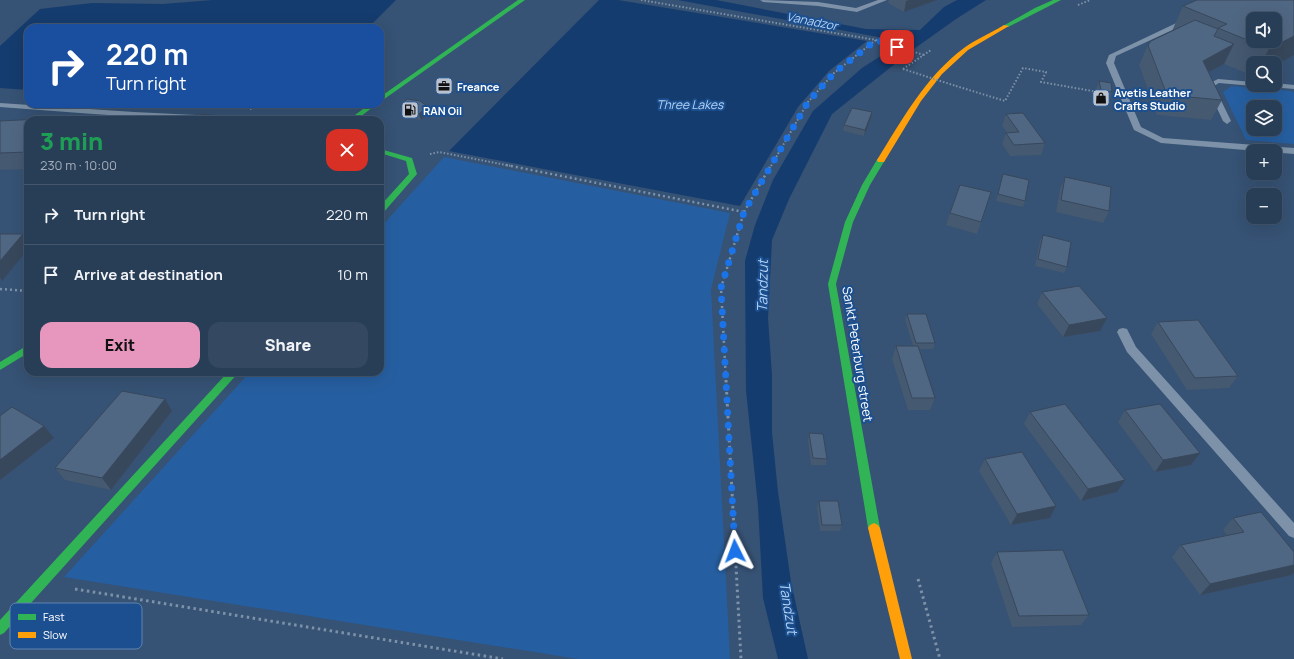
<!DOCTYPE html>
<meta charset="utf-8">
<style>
:root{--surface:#283e57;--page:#344961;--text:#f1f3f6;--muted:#a5aeba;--line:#44576d;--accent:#e797bd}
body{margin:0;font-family:Manrope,sans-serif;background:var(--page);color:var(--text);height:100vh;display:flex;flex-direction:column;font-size:15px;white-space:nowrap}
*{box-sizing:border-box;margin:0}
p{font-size:13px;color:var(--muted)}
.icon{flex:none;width:22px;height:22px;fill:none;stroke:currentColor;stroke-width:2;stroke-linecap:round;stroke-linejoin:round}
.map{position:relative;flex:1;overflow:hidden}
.side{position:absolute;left:24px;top:116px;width:360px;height:260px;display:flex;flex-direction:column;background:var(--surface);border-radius:12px;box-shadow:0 4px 16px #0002,0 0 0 1px var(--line)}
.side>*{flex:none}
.banner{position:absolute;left:24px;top:24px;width:360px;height:84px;border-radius:12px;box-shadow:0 4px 16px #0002,0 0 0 1px var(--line);background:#1a4fa0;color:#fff;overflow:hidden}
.fabs{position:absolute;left:1246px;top:12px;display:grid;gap:8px}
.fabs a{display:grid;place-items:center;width:36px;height:36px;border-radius:8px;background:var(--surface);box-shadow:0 4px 16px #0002,0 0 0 1px var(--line);font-size:20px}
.pin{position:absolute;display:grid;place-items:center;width:34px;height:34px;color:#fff;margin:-17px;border-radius:8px;box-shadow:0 2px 6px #0006}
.me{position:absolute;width:44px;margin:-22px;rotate:357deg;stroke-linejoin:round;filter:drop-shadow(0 0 3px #0008)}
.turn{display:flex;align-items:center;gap:14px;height:84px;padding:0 16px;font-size:18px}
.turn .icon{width:52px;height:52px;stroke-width:2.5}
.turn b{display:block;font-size:28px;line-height:34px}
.round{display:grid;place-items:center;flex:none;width:42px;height:42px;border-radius:12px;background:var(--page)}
.headline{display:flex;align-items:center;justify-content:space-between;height:68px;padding:0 16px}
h1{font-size:24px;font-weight:800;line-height:30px;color:#1e9e55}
.cta{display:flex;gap:8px;margin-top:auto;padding:8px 16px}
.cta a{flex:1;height:46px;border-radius:12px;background:var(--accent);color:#111;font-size:16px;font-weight:800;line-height:46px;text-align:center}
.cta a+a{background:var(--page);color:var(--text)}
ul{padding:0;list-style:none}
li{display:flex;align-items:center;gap:12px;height:60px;padding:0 16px;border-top:1px solid var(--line)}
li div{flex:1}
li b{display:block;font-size:15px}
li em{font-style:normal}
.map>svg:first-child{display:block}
</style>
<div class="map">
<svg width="1294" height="659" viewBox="0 0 1294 659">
<rect width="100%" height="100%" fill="#365274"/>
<g fill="#265fa1" fill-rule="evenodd">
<path d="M 1232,86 L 1292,91 L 1294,93 L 1294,144 L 1246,140 L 1223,92 ZM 1253,107 L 1275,107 L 1275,129 L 1253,129 Z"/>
<polygon points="444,157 730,213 711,289 730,659 578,659 64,577 250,372 380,372 380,228"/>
</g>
<g fill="#153c6e">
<polygon points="213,0 396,0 368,28 28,28 28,90 0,88 0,46 40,9 92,3 163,4"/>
<polygon points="599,0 618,0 867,41 829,71 798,107 740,206 449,151"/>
<polygon points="678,0 716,0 866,29 920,30 944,7 957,0 986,0 956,19 911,51 832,114 789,199 772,240 768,318 772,375 772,433 778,492 791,582 808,659 778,659 763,598 758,506 746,390 745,261 755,225 773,180 813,111 862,68 910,37 878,37"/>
</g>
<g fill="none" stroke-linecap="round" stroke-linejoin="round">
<g stroke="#7d92a8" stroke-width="2" stroke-dasharray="1.5 2" stroke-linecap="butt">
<polyline points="641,0 876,40 924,55"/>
<polyline points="1078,5 1090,0"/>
<polyline points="903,69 931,50"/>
<polyline points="956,86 1005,101 1023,68 1046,72 1041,82 1098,92"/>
<polyline points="250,109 275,104"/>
<polyline points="430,154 439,152 511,166"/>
<polyline points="771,166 808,102 834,73 876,40"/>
</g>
<g stroke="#7d92a8" stroke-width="2.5" stroke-dasharray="2 3" stroke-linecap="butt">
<polyline points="506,165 744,212 721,288 726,381"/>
<polyline points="744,212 771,165"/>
<polyline points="0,289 28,291"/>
</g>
<g stroke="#7d92a8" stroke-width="3" stroke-dasharray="2.5 3.5" stroke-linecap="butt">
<polyline points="726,380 741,659"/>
<polyline points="918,579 940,659"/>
<polyline points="75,589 503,659"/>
</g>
<g fill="#7d92a8" fill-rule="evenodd">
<polygon points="760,0 818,2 856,8 878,0 887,0 857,12 818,6 763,2"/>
<polygon points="1189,17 1192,17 1192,21 1116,56 1114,63 1141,127 1163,138 1294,148 1294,154 1161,143 1134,130 1106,63 1109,55"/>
<polygon points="1218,79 1253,82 1253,85 1256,85 1253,86 1219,83 1214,86 1231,121 1227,124 1223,121 1206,85"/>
<polygon points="1275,83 1294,85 1294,89 1270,87 1266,85 1275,85"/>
<path d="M 0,103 L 134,112 L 237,117 L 241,120 C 160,120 80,113 0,107 Z"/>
<polygon points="1123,328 1127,329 1136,347 1294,523 1294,538 1289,536 1127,352 1117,332 1119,329"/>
</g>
<g fill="#30b455" fill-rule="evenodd">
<polygon points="518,0 525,0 380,102 380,97"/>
<polygon points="1053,0 1061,0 1008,27 1003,26 1035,8"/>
<polygon points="370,104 377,104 356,120 348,120"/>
<polygon points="380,149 412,158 417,174 383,213 380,213 380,206 409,174 406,161 380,153"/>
<polygon points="878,158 884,158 885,160 870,185 853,222 836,284 880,528 878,531 874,533 870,531 868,528 828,284 845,222 862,185"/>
<polygon points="28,345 28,353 0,370 0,362"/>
<polygon points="228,372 239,372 4,633 0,635 0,620"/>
</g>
<g fill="#ff9f0a" fill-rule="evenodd">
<path d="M 1004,25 L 1009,26 L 968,50 L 942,74 L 921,101 L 884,162 L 878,162 L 877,160 C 902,120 925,77 964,48 C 976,39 991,33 1004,25 Z"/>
<polygon points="874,523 878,525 880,528 912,659 900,659 868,528 870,525"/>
</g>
<polyline stroke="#7d92a8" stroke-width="2" stroke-dasharray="1.5 2" stroke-linecap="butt" points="903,69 956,86"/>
</g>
<g fill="#455971">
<polygon points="889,0 937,0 904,12 888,3"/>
<polygon points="1294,0 1294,55 1275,66 1275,63 1253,63 1253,76 1224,64 1208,72 1222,100 1211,120 1157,115 1139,65 1148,45 1172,31 1183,6"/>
<polygon points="1099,81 1112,92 1108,103 1096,102 1095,93"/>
<polygon points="427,106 428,111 421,120 406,118 406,116 403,115 402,113 401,113 400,107"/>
<polygon points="1006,114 1045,143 1041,155 1010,156 1002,144 1006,133 1007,132 1002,126"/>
<polygon points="101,116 103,120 28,120 28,169 0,170 0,121"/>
<polygon points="871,118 864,136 843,131 844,125"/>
<polygon points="1003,174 1025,201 1023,207 996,201"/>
<polygon points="1065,177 1109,211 1103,223 1056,212 1060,189"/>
<polygon points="991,192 977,234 946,225 950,213"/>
<polygon points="1043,235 1067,267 1064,273 1035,266 1040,241"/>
<polygon points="1042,292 1100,331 1063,337 1037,304"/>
<polygon points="907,314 935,343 933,349 919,349 935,398 930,410 908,410 892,359 896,346 913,346 905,320"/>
<polygon points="1158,322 1238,376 1229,388 1187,390 1151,334"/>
<polygon points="1125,410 1200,453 1191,465 1155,472 1118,422"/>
<polygon points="172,411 111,490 65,480 55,468"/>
<polygon points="1030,412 1117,492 1081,501 1024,424"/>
<polygon points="809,433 827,459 826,465 811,465 808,440"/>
<polygon points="985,459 1056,506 1050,518 1011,525 979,471"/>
<polygon points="819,501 842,525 840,531 820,531 817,507"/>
<polygon points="1233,518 1294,552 1294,573 1292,575 1200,595 1172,557 1181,545 1227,535 1223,530"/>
<polygon points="997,552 1089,615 1081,625 1012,627 991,563"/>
</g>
<g fill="#38485c">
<polygon points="909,0 937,0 904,12 906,1"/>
<polygon points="1294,36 1294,55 1275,66 1275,63 1261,63 1269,49"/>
<polygon points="1234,44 1224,64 1193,80 1203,61"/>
<polygon points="427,106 428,111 421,120 419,114"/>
<polygon points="872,112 871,118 864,136 865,130"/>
<polygon points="101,116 103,120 99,120"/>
<polygon points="23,234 28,243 28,249 2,281 0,277 0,261"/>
<polygon points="1107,318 1100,331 1063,337 1069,325"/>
<polygon points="165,399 172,411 111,490 102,478"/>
<polygon points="44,426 54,438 0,480 0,460"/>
<polygon points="1200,453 1191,465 1155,472 1163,460"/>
<polygon points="1125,480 1117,492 1081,501 1088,489"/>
<polygon points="1056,506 1050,518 1011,525 1017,514"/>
<polygon points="1294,565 1294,573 1292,575 1200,595 1210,584"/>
</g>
<g fill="#506783" stroke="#38485c" fill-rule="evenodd">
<path d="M 1197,0 L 1294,0 L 1294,36 L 1269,49 L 1218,28 L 1227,24 L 1183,6 ZM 1253,19 L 1275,19 L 1275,41 L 1253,41 Z"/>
<polygon points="1195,20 1218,29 1214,36 1234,44 1203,61 1222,100 1167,95 1148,45 1151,41"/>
<polygon points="1099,81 1111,83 1112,92 1101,90"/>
<polygon points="407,99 420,101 427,106 419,114 405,112 407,110 401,109 402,107 400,107"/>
<polygon points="852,108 872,112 865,130 844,125"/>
<polygon points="1023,113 1045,143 1014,145 1006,133 1019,132 1006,114"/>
<polygon points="198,114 243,118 242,120 192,120"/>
<polygon points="101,116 99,120 28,120 28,152 0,153 0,121"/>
<polygon points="1003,174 1029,180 1025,201 998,194"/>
<polygon points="1065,177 1111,187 1109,211 1061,200"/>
<polygon points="960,185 991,192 981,222 950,213"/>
<polygon points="0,234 23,234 0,261"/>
<polygon points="1043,235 1071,242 1067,267 1038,259"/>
<polygon points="1079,286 1107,318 1069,325 1042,292"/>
<polygon points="907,314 926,314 935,343 916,343"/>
<polygon points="1198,320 1238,376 1195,378 1158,322"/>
<polygon points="896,346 918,346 935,398 912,398"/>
<polygon points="122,391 165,399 102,478 55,468"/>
<polygon points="1065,404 1125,480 1088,489 1030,412"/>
<polygon points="1160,404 1200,453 1163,460 1125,410"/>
<polygon points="12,407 44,426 0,460 0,416"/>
<polygon points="809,433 823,434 827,459 813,458"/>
<polygon points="1022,452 1056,506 1017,514 985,459"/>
<polygon points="819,501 838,501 842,525 822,525"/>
<polygon points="1261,512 1294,552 1294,565 1210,584 1181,545 1244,532 1233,518"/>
<polygon points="1063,550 1089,615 1019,616 997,552"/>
</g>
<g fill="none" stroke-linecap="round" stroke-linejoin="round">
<polyline stroke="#1a73e8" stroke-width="7" stroke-dasharray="0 12.6" points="735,551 721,288 744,212 808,102 834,73 876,40 897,47"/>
</g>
<defs>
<symbol id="office-square" viewBox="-11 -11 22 22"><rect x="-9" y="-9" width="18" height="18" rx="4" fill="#b9c2ce" stroke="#1b4f8f"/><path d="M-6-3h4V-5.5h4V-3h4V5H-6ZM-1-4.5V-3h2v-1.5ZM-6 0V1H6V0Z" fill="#111"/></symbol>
<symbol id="shop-square" viewBox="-11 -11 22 22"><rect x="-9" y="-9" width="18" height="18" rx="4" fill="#b9c2ce" stroke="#1b4f8f"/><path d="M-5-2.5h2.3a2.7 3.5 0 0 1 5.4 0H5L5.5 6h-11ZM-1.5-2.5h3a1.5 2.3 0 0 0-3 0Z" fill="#111"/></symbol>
<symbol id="fuel-square" viewBox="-11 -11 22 22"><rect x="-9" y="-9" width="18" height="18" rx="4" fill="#b9c2ce" stroke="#1b4f8f"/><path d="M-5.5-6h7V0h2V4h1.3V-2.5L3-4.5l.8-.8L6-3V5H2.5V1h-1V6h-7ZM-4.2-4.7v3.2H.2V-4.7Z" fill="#111"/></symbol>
</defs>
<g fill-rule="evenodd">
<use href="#office-square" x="434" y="76" width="20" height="20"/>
<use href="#shop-square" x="1091" y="88" width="20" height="20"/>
<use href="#fuel-square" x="400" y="100" width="20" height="20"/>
</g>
<g text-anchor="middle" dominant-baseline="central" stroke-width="4" stroke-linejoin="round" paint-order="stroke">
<g font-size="11" font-weight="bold" fill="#fff" stroke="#1b4f8f" text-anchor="start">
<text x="457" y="86">Freance</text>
<text x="1114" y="92">Avetis Leather<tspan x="1114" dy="13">Crafts Studio</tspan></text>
<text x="423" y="110">RAN Oil</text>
</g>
<g font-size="12" font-style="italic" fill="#b5d3f5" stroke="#1b4f8f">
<text transform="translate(812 21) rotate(11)">Vanadzor</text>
<text x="690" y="104">Three Lakes</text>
</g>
<g font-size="13" fill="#fff" stroke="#1b4f8f">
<text transform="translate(858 354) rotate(81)">Sankt Peterburg street</text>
</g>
<g font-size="14" font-style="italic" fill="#b5d3f5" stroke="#1b4f8f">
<text transform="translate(762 286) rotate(-89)">Tandzut</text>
<text transform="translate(789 608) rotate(81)">Tandzut</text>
</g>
</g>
<rect x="10" y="603" width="132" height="46" rx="6" fill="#1b4f8f" stroke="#5f84b1" stroke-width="1"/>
<rect x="18" y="614" width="18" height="6" fill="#30b455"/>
<rect x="18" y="632" width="18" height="6" fill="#ff9f0a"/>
<g font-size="11" fill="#fff">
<text x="43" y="621">Fast</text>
<text x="43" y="639">Slow</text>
</g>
</svg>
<div class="fabs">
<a><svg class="icon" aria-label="sound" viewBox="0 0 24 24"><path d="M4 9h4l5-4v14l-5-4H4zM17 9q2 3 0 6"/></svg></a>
<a><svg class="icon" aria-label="search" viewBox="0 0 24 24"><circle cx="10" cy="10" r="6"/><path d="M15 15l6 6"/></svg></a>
<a><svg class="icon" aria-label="layers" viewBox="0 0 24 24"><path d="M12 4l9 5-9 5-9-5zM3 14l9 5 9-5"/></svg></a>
<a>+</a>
<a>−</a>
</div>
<div class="pin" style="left:897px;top:47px;background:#d93025"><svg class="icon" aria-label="arrive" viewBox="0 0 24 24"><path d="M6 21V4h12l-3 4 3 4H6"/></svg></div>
<svg class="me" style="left:735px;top:551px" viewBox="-20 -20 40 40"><path d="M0-17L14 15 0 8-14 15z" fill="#1a73e8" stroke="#fff" stroke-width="4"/></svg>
<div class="banner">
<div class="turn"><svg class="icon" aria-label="right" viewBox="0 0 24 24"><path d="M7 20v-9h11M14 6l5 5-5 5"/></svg><div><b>220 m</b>Turn right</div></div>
</div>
<section class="side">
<div class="headline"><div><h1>3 min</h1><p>230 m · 10:00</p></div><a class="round" style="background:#d93025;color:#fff"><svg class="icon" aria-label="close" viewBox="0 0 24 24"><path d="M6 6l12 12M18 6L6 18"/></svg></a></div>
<ul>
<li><svg class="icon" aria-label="right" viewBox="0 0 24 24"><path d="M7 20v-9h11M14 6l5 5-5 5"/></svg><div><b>Turn right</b></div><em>220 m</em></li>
<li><svg class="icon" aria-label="arrive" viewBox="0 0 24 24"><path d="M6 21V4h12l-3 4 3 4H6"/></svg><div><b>Arrive at destination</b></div><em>10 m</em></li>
</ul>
<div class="cta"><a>Exit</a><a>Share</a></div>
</section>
</div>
